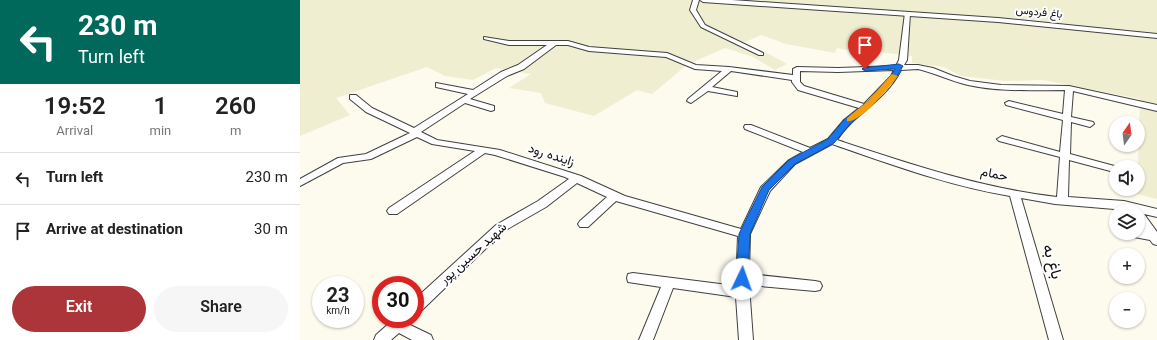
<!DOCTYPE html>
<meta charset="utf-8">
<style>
:root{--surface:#fff;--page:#f6f6f6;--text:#222;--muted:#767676;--line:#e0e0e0;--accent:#ac3539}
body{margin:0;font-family:Georgia,Vazirmatn,serif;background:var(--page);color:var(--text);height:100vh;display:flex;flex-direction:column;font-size:15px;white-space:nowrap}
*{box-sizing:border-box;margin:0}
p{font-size:13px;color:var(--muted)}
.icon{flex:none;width:22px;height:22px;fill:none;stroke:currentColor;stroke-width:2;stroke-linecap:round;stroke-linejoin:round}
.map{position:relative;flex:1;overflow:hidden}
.sheet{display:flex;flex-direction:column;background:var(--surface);width:300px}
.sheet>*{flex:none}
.hud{background:#00695c;color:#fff;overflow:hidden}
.needle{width:26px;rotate:14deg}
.buttons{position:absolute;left:809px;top:116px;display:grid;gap:8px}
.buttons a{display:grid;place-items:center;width:36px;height:36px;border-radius:50%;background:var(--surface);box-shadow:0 1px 3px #0004;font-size:20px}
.speed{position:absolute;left:12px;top:276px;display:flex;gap:8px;font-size:20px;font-weight:700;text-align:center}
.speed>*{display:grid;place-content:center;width:52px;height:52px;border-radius:50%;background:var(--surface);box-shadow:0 1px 3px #0004;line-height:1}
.speed small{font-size:10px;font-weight:400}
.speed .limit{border:6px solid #d22;background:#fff;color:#111}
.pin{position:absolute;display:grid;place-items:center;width:34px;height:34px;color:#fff;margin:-41px -17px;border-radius:50% 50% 50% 0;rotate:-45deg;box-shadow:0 0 4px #0007}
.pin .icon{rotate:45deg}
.me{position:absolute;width:44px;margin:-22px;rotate:3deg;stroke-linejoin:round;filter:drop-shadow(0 0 3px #0008)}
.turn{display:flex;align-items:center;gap:14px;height:84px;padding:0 12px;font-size:18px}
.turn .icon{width:52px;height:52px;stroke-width:2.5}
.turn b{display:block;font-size:28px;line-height:34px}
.eta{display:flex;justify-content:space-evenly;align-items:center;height:68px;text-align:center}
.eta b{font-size:24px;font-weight:600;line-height:28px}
.cta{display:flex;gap:8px;margin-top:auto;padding:8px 12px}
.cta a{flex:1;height:46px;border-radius:24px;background:var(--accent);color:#fff;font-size:16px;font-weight:600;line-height:46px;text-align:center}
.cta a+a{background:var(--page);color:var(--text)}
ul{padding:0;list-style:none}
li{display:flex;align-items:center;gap:12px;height:52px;padding:0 12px;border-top:1px solid var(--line)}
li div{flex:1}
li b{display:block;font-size:15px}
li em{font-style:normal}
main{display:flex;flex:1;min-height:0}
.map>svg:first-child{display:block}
</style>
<main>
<section class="sheet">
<div class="hud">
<div class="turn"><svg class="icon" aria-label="left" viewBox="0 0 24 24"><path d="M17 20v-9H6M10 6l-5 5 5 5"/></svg><div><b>230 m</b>Turn left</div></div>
</div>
<div class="eta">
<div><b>19:52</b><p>Arrival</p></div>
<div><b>1</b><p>min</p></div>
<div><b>260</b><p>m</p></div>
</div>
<ul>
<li><svg class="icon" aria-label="left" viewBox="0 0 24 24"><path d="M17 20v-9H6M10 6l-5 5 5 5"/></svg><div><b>Turn left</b></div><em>230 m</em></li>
<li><svg class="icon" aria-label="arrive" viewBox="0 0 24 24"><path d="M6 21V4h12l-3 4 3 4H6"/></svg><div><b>Arrive at destination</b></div><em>30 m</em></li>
</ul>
<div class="cta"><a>Exit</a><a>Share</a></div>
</section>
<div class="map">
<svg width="857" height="340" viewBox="0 0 857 340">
<rect width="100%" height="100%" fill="#fdfaee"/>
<polygon fill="#f0eed1" points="0,0 857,0 857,199 837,194 840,99 743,80 705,81 661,76 644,67 612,63 612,56 570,51 568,54 537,48 535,53 486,44 461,35 443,43 467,53 487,64 475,70 453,57 425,48 388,64 352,94 337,90 294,116 245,103 241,93 209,88 231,74 196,68 173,80 145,76 127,67 36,98 50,115 0,136"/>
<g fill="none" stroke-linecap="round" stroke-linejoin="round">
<defs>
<g id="minor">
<polygon points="393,0 399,0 396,10 405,25 463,53 463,55 459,55 401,27 390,10"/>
<path d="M 605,13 L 610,14 L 607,60 L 604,65 L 618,65 L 633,68 L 653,76 L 670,81 L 701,85 L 769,86 L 857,105 L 857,111 L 773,91 L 771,117 L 793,122 L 794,124 L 790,127 L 771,122 L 770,154 L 818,167 L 816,167 L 816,172 L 814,172 L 769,160 L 768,197 L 824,201 L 857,209 L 857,217 L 844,214 L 857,232 L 857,245 L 853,244 L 850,240 L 829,236 L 827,233 L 838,233 L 838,229 L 843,230 L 838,222 L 838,211 L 755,204 L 721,198 L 763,340 L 749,340 L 710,196 C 649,186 590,164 532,144 L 495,164 L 470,191 L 450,234 L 449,274 L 515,281 L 520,282 L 522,286 L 520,290 L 515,291 L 449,285 L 453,340 L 439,340 L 436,297 L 373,288 L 353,340 L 339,340 L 361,287 L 328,282 L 327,278 L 328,274 L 333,273 L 436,286 L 438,236 L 316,201 L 288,227 L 280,227 L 278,224 L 280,221 L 307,197 L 277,183 L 246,207 L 204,231 L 120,312 L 115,314 L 115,299 L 196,225 L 238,201 L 269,179 L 265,177 L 195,155 L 185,153 L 97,214 L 89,214 L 87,211 L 89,208 L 175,151 L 132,144 L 117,137 L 71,159 L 43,163 L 0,186 L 0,179 L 38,158 L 66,154 L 110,133 L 66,112 L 50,99 L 50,95 L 56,95 L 72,108 L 114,128 L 168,94 L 136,87 L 136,83 L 173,90 L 201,72 L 218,65 L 247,45 L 209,45 L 184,39 L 184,37 L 209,41 L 268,41 L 289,47 L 367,53 L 396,65 L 429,67 L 493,75 L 493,69 L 497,67 L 538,68 L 596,66 L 599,60 ZM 256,45 L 268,45 L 289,51 L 366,57 L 395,69 L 422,71 L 388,99 L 387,101 L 391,103 L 408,91 L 437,96 L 437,92 L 412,87 L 431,71 L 492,80 L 492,82 L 498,90 L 559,108 L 544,120 L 528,139 L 510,148 L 451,125 L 445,125 L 444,127 L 445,129 L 503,152 L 489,160 L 461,187 L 441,229 L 325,196 L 281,176 L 200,150 L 137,140 L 121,132 L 165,103 L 191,111 L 194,110 L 194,106 L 170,99 L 207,76 L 224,69 ZM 618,69 C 635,73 651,81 668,85 C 700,92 733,90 765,90 L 763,114 L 709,101 L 705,103 L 706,105 L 763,120 L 760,152 L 702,136 L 697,139 L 699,141 L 760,157 L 757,197 C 680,188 610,164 537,140 C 541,134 546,128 551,123 C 569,107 590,92 601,70 ZM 594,70 L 591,76 L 564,104 L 504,86 L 500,82 L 500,71 L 538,72 Z"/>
<polygon points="94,319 111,319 108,324 131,335 133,340 112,340 99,333 91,340 74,340 76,335"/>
</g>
<polygon id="tertiary" points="400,0 432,0 698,18 857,34 857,38 698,22 403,2"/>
</defs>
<use href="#minor" stroke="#404040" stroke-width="2"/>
<use href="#tertiary" stroke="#404040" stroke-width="2"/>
<use href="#minor" fill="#fff" fill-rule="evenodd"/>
<use href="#tertiary" fill="#fff" fill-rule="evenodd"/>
</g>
<polygon fill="#1a73e8" stroke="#114b97" points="599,64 603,66 596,78 573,104 550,124 534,143 495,164 469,190 450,234 448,279 446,282 438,282 436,279 439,234 462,187 489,160 528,139 544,120 568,101 591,76 595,69 565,71 562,69 563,68"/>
<path fill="#f59e0b" d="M 592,74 L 598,76 C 590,86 560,124 547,121 L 547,118 L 568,101 Z"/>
<g text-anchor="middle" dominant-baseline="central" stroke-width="4" stroke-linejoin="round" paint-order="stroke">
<g font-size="11" fill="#0d0d0d" stroke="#fff">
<text transform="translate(739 13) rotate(6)">باغ فردوس</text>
</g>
<g font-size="13" fill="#0d0d0d" stroke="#fff">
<text transform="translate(251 156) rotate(18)">زاینده رود</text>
<text transform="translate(694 175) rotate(11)">حمام</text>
<text transform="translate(174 254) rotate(-42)">شهید حسین پور</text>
</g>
<g font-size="16" fill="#0d0d0d" stroke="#fff">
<text transform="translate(751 262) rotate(74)">باغ به</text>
</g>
</g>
</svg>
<div class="buttons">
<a><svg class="needle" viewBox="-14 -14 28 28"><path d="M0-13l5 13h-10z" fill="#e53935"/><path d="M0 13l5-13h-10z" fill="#767676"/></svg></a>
<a><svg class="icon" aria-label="sound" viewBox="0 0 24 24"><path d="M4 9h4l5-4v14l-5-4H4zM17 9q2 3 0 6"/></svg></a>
<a><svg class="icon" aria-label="layers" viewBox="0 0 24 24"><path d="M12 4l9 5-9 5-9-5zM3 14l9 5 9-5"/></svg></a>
<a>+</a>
<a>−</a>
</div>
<div class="speed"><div>23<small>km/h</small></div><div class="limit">30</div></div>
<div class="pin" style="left:565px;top:69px;background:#d93025"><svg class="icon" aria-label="arrive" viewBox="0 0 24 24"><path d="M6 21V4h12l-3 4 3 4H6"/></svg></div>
<svg class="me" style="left:442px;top:279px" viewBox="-20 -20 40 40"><circle r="19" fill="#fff"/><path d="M0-13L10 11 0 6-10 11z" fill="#1a73e8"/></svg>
</div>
</main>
